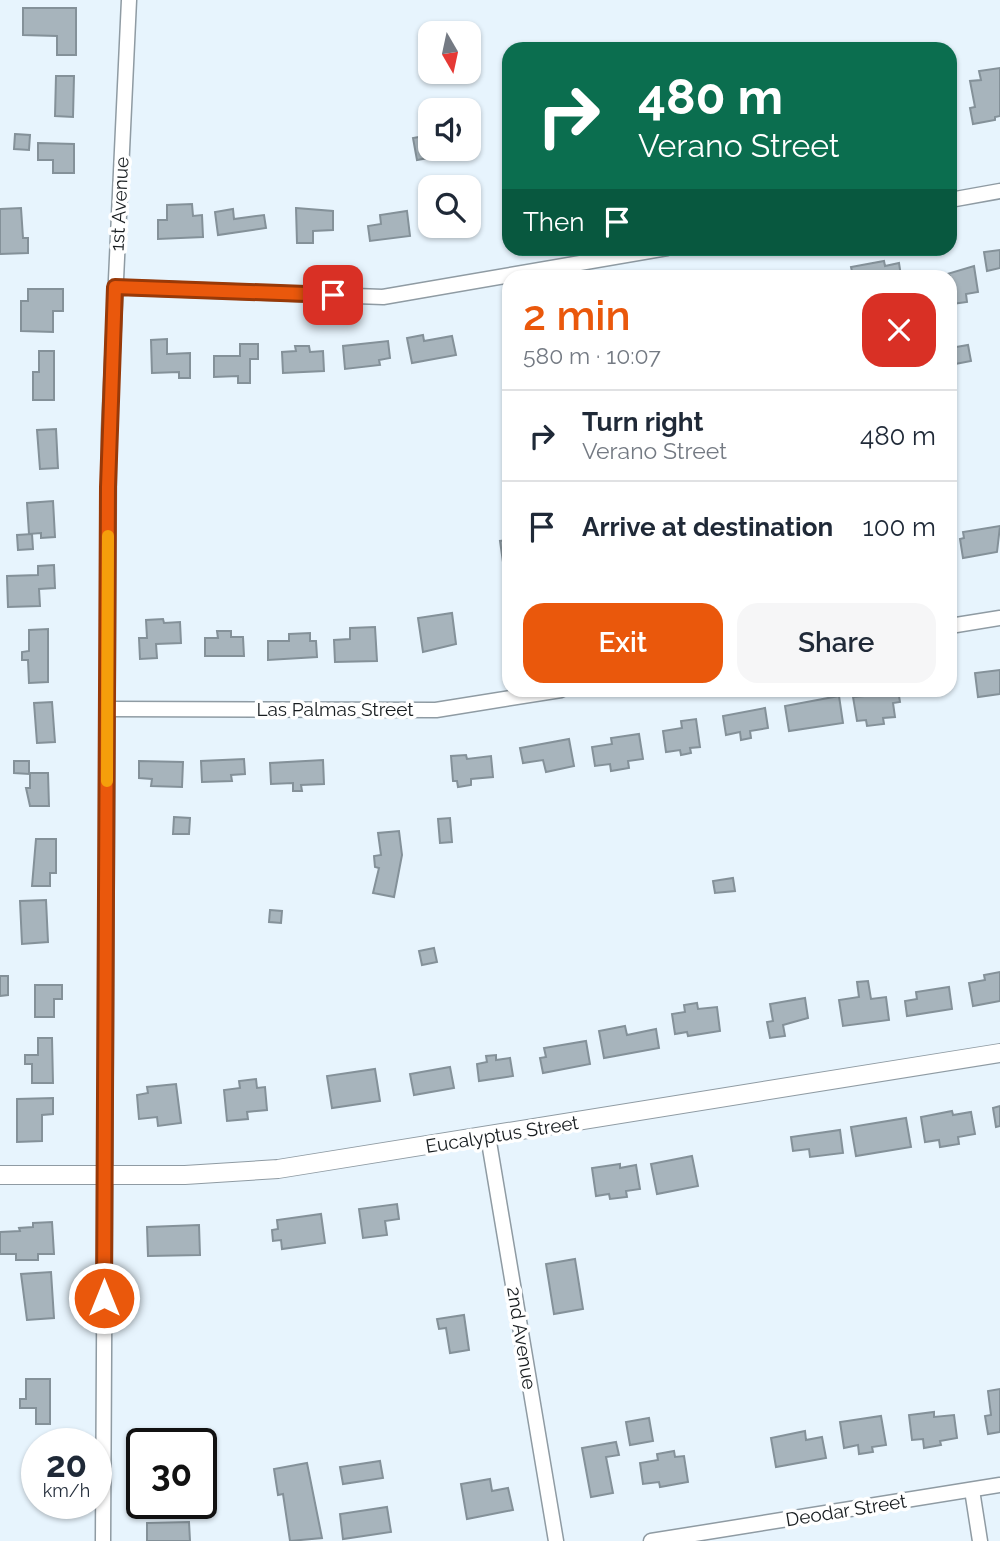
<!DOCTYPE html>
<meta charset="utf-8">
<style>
:root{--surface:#fff;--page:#f6f6f7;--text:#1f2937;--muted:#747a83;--line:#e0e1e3;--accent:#ea580c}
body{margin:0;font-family:Raleway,sans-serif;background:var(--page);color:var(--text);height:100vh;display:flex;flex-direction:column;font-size:26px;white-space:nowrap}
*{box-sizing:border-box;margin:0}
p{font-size:23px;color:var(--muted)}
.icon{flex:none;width:38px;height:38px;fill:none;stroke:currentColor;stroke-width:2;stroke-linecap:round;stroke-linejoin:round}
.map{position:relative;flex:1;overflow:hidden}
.drawer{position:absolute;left:502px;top:270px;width:455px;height:427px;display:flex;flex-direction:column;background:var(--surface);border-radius:21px;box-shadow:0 2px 5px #0004}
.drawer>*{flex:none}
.hud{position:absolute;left:502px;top:42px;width:455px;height:214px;border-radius:21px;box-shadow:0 2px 5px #0004;background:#0b6e4f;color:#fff;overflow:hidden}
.needle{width:46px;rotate:171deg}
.tools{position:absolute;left:418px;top:21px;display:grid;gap:14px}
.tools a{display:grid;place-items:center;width:63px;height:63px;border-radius:14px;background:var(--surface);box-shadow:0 2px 5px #0004;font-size:35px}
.speed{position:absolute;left:21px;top:1428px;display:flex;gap:14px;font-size:35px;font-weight:700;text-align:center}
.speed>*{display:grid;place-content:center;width:91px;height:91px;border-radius:50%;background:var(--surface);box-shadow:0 2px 5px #0004;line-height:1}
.speed small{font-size:18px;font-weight:400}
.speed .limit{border:4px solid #111;border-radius:10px;background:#fff;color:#111}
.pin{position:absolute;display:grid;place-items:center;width:60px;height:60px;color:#fff;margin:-30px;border-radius:14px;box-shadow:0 4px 10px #0006}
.me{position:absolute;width:77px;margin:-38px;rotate:0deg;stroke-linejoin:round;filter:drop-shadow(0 0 5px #0008)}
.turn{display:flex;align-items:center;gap:24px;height:147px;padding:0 21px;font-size:32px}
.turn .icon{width:91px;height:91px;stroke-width:2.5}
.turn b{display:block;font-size:49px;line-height:60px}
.then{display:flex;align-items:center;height:66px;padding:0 21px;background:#0003;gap:14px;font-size:26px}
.round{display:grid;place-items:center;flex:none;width:74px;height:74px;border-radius:21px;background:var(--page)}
.head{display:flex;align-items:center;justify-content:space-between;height:119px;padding:0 21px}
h1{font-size:42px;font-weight:600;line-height:52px;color:var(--accent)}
.cta{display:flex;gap:14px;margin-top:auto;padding:14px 21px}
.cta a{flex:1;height:80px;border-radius:21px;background:var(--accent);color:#fff;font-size:28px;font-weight:600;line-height:80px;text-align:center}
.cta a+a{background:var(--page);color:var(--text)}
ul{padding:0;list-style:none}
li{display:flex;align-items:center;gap:21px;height:91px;padding:0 21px;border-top:2px solid var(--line)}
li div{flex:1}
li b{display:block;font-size:26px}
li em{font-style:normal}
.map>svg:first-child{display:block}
</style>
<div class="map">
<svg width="1000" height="1541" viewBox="0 0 1000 1541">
<rect width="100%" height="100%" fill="#e7f4fd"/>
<g fill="#a7b4bc" stroke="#849199" stroke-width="2">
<polygon points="23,8 76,8 76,55 57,55 57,36 23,35"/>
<polygon points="1000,68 1000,116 995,117 995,120 973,124 970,108 975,107 970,81 981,80 979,71"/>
<polygon points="56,76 74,76 73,117 55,116"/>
<polygon points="15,134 30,135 29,150 14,149"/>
<polygon points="430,135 430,149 443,149 445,155 417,160 413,138"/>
<polygon points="38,143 74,144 74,173 53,173 53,160 38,160"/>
<polygon points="192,204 193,216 202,215 203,237 158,239 158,220 167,220 167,205"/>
<polygon points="21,208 23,238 28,238 28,253 0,254 0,209"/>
<polygon points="296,208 333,211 333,230 313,231 313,243 297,243"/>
<polygon points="233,209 234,219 264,215 266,228 218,235 215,212"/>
<polygon points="407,211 410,236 370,241 368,226 381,224 380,215"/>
<polygon points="1000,250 1000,268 987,271 984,252"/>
<polygon points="884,261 885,266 899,263 901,276 853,276 851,267"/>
<polygon points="974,266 978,292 966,294 967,302 952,304 950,276 947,274"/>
<polygon points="28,289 63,289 63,311 53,311 53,332 21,331 21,301 28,301"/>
<polygon points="423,335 424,341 452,336 456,355 412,363 407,338"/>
<polygon points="167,339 167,354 190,353 190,378 179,378 179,372 152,373 151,340"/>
<polygon points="388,341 390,358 379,360 380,365 345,369 343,346"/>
<polygon points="240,344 258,344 258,359 250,359 250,383 238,383 238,376 214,377 214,356 240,356"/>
<polygon points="968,345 971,361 950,365 950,348"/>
<polygon points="295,346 309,346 310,352 323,351 324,371 283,373 282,352 296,351"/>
<polygon points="39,351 54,351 54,400 33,400 33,372 39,372"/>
<polygon points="56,429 58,468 40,469 37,430"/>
<polygon points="53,501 55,537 41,538 41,533 29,534 27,503"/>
<polygon points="1000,526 997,552 963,558 960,539 964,538 963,532"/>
<polygon points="32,534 33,549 18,550 17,535"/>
<polygon points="509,540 509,561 503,562 500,541"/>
<polygon points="54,565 55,588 39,589 40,606 8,607 7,576 38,575 38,566"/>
<polygon points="452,613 456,644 423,652 418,618"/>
<polygon points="163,619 164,623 180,622 181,643 156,644 157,658 140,659 139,638 147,638 146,620"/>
<polygon points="375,627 377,661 335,662 334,640 350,639 350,628"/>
<polygon points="48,629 48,682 29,683 28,660 22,660 22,652 29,651 29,630"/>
<polygon points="217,631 231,631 231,637 243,637 244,656 205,656 205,638 218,638"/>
<polygon points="310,633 310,641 316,641 317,657 268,660 268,641 289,641 289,634"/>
<polygon points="1000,670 1000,694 978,697 975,673"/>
<polygon points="898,690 900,702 893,703 895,717 883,718 884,724 867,726 866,720 857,721 853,697 863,696 862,691"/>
<polygon points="839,696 843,723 789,731 785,706"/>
<polygon points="52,702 55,742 37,743 34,703"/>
<polygon points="765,708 768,728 750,731 751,738 741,740 740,732 726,735 723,716"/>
<polygon points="696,719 700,747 690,748 691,753 681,755 680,750 666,752 663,731 682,728 681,721"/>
<polygon points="639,734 643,759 628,761 629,768 611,771 610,764 595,766 592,747 612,744 611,738"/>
<polygon points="569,739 574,766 546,772 543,760 523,763 520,748"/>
<polygon points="466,755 467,759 491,756 493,777 471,779 471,785 458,787 457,781 453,781 451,756"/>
<polygon points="244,759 245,774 231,775 232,781 202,782 201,761"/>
<polygon points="323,760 324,784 301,785 302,791 293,791 293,783 271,784 270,763"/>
<polygon points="14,761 29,761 29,774 14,773"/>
<polygon points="139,761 183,762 182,787 151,786 152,779 139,778"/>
<polygon points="30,773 48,773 49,806 30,806 26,788 30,788"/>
<polygon points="174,817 190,818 189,834 173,834"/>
<polygon points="450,818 452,842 440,843 438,819"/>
<polygon points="399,831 402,855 394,897 373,893 379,868 375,867 374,856 381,855 378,833"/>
<polygon points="36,839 56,839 56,873 50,873 50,886 32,886"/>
<polygon points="733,878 735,891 715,893 713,881"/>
<polygon points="46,900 48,942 22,944 20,901"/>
<polygon points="270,910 282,911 281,923 269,922"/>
<polygon points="434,948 437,962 422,965 419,951"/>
<polygon points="1000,972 1000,1001 973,1006 969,983 985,980 984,975"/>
<polygon points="0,976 8,976 8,995 0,996"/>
<polygon points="868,981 871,999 886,997 889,1020 843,1026 839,1000 859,997 857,982"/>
<polygon points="35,985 62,985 62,999 54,999 54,1017 35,1017"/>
<polygon points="949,987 952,1009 907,1016 905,1001 917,999 916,992"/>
<polygon points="805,998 808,1018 783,1025 785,1036 770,1038 767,1022 773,1021 770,1004"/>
<polygon points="697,1003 698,1009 717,1007 720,1031 688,1036 687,1032 675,1034 672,1014 685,1012 684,1005"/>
<polygon points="625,1026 627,1035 656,1029 659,1048 604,1058 599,1031"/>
<polygon points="38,1038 52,1038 53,1083 32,1083 32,1064 25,1064 25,1055 38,1055"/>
<polygon points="586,1041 590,1064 543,1073 540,1058 546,1057 544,1048"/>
<polygon points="496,1055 496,1060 510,1058 513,1076 479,1081 477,1064 487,1062 486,1056"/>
<polygon points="450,1067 454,1088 414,1095 410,1074"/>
<polygon points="375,1069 380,1101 332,1108 327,1076"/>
<polygon points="256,1079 257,1088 265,1087 267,1110 247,1112 248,1119 227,1121 224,1090 240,1088 239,1081"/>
<polygon points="176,1084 181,1123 158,1126 157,1117 139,1119 137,1095 148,1093 147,1087"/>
<polygon points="53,1098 53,1114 42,1115 42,1141 17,1142 17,1099"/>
<polygon points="1000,1106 1000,1126 996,1127 993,1108"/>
<polygon points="952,1111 953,1115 971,1112 975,1134 958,1137 959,1144 940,1147 939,1140 925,1142 921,1117"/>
<polygon points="906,1118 911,1147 856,1156 851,1127"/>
<polygon points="840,1130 843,1153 810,1157 809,1149 793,1151 791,1137"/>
<polygon points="692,1156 698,1186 657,1194 651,1164"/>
<polygon points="620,1164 620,1168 636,1165 640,1189 626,1191 627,1197 610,1199 609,1194 596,1196 592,1168"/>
<polygon points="397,1204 399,1219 385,1221 387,1235 363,1238 359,1209"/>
<polygon points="321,1214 325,1243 282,1249 281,1240 273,1241 272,1230 278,1229 277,1220"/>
<polygon points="52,1222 54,1254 38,1254 38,1260 16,1260 16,1254 0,1254 0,1232 20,1231 19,1228 33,1227 33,1223"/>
<polygon points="199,1225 200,1255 148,1256 147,1227"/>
<polygon points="575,1259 583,1309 554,1314 546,1264"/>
<polygon points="51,1272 54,1318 27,1320 21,1274"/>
<polygon points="464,1315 469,1350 450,1353 446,1328 439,1329 437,1319"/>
<polygon points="26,1379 50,1379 50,1424 36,1424 36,1408 20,1408 20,1399 26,1399"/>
<polygon points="1000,1389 1000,1432 988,1434 985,1416 991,1415 988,1391"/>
<polygon points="934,1412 934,1417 954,1415 957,1438 940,1441 941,1445 924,1448 923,1439 912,1440 909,1415"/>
<polygon points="881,1416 886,1445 872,1447 873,1452 859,1454 858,1445 844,1448 840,1422"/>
<polygon points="649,1418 653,1441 630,1445 626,1422"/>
<polygon points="805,1431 806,1440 822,1437 826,1458 776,1467 771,1438"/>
<polygon points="616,1442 619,1455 606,1457 613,1493 591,1497 582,1448"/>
<polygon points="674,1451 675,1457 684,1456 688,1482 660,1487 659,1482 643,1484 640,1463 658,1460 657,1454"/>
<polygon points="380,1461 383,1478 343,1484 340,1467"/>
<polygon points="307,1463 322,1538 290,1541 283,1494 278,1495 274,1469"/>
<polygon points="490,1479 492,1491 508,1488 513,1510 467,1519 461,1484"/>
<polygon points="387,1507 391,1532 343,1539 340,1514"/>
<polygon points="189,1522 190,1541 147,1541 147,1523"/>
</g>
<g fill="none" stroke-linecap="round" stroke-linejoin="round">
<defs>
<g id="minor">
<polyline points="950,200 1000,191"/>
<polyline points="115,287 383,297 667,248"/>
<polyline points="950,626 1000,618"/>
<polyline points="108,709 436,710 561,690"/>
<polyline points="488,1136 556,1541"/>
<polyline points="972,1490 980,1541"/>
<polyline points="103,1541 109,430 129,0"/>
<polyline points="651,1541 1000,1485"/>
</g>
<polyline id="major" points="0,1175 185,1175 278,1169 1000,1053"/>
</defs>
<use href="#minor" stroke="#8f9ba3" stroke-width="17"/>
<use href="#major" stroke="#8f9ba3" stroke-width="20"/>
<use href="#minor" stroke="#fff" stroke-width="14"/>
<use href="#major" stroke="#fff" stroke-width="18"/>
</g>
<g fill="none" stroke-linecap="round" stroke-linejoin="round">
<defs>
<polyline id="route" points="104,1298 108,487 115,287 333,295"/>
</defs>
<use href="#route" stroke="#983908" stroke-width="18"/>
<use href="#route" stroke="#ea580c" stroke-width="12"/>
<polyline stroke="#f59e0b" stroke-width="12" points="107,781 108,536"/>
</g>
<g text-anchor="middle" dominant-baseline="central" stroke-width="7" stroke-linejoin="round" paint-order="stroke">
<g font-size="19" fill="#171c1f" stroke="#fff">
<text transform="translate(119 204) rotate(-87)">1st Avenue</text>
<text x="335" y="709">Las Palmas Street</text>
<text transform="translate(502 1134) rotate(-9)">Eucalyptus Street</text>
<text transform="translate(522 1338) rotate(81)">2nd Avenue</text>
<text transform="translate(846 1510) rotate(-9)">Deodar Street</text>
</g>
</g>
</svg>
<div class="tools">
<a><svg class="needle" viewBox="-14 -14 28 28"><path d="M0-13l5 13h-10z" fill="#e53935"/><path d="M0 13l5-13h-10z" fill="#747a83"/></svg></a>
<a><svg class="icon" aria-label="sound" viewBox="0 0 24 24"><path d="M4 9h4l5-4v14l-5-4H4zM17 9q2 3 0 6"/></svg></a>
<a><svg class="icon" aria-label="search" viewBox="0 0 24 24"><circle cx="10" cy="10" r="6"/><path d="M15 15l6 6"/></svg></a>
</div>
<div class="speed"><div>20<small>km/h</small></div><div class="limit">30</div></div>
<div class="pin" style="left:333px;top:295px;background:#d93025"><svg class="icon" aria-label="arrive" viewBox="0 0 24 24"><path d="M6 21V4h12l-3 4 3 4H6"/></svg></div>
<svg class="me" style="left:104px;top:1298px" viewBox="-20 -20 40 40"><circle r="17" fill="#ea580c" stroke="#fff" stroke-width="3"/><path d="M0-11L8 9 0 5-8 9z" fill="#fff"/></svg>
<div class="hud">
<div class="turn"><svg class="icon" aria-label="right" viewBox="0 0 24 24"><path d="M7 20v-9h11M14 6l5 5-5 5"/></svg><div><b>480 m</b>Verano Street</div></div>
<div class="then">Then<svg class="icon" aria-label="arrive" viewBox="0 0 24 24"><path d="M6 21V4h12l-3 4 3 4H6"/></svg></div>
</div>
<section class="drawer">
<div class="head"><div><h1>2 min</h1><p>580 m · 10:07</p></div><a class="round" style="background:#d93025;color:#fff"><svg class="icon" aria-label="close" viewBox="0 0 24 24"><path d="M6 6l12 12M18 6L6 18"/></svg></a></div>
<ul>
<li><svg class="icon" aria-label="right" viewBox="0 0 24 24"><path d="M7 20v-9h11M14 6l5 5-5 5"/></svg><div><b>Turn right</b><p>Verano Street</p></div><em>480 m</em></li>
<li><svg class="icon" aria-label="arrive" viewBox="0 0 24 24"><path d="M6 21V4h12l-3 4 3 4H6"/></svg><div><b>Arrive at destination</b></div><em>100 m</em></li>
</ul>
<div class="cta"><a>Exit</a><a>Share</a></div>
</section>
</div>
